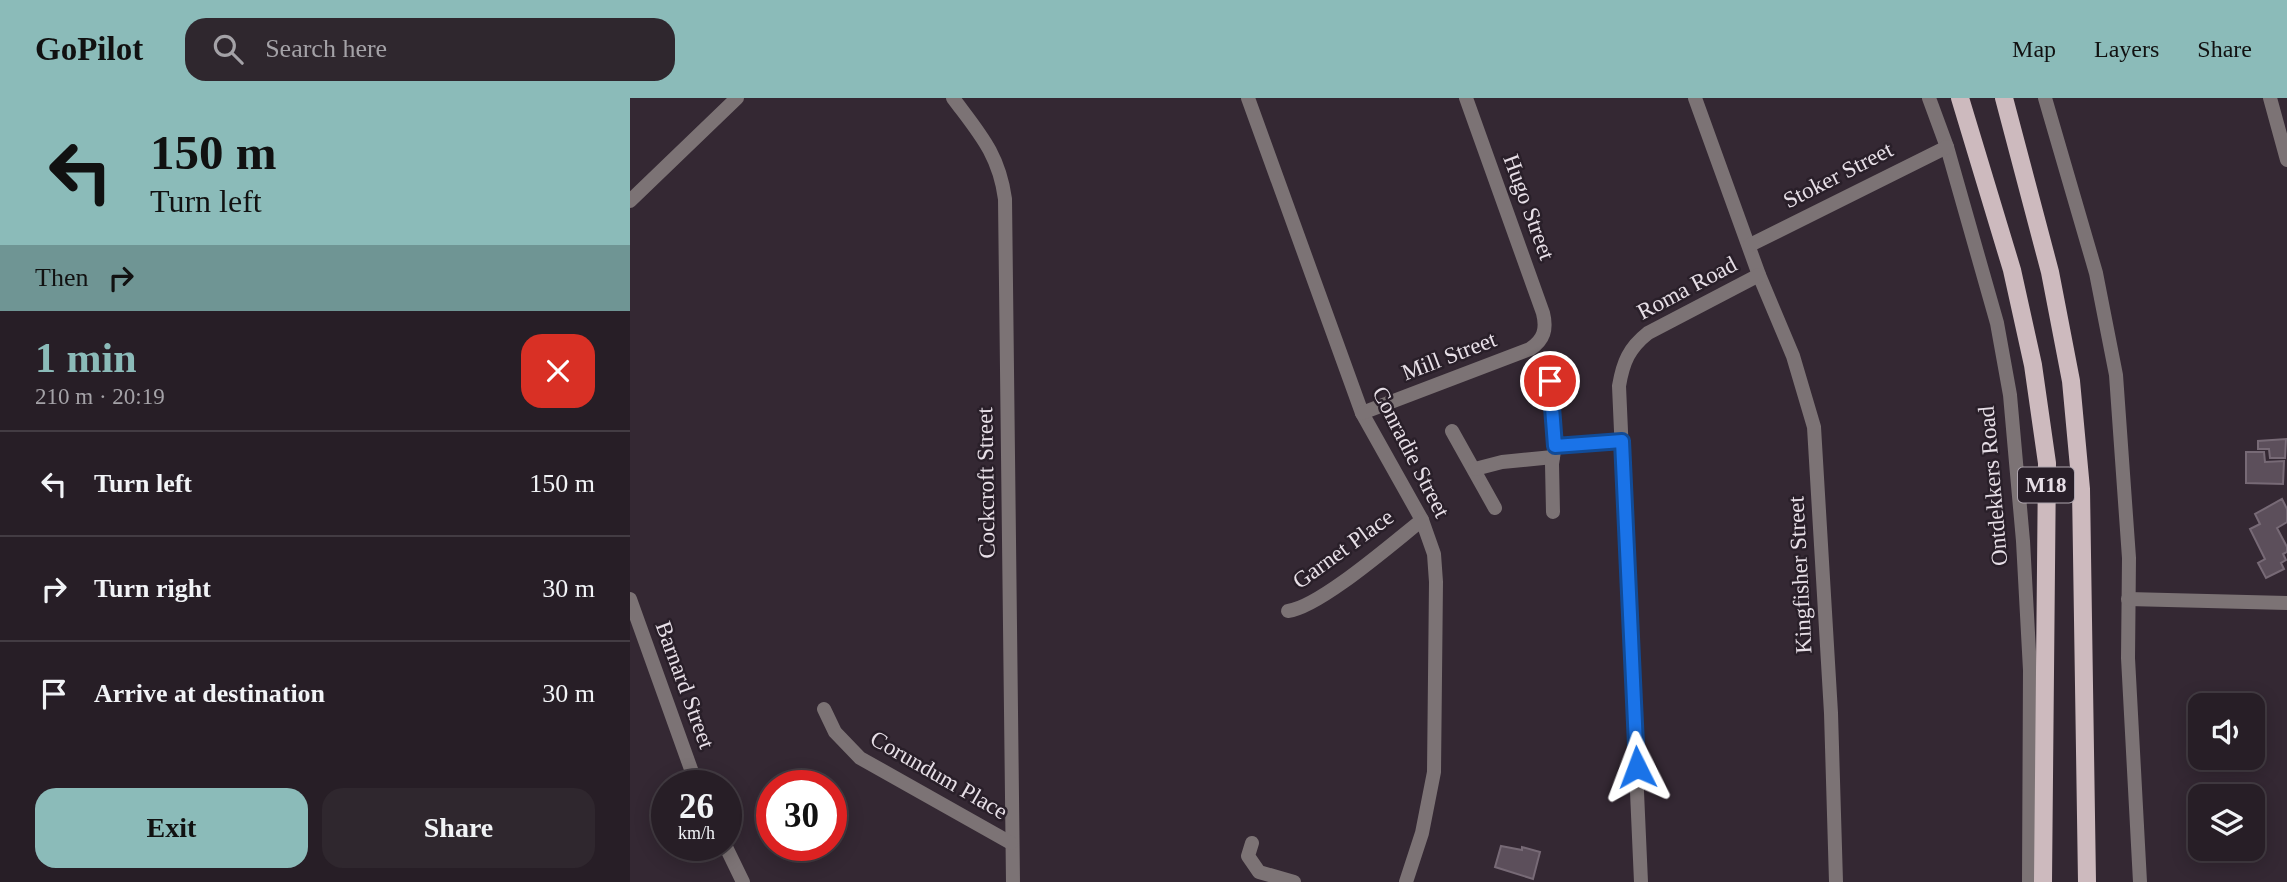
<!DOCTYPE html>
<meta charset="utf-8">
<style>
:root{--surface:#271e26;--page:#2f272e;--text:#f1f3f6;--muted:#a4a2a7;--line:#433c43;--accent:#8bbbb9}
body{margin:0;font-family:Georgia,serif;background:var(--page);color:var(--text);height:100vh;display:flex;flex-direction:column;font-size:26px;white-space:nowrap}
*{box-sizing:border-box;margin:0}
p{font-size:23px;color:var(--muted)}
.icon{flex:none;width:38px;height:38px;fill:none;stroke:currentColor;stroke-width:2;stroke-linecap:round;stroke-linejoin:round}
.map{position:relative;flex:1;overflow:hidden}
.details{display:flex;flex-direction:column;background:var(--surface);width:630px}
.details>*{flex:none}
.top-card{background:#8bbbb9;color:#111;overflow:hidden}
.tools{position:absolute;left:1558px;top:595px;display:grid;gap:14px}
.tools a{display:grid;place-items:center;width:77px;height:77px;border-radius:14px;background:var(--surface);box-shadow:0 4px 18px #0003,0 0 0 2px var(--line);font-size:35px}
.speed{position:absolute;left:21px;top:672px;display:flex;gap:14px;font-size:35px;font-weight:700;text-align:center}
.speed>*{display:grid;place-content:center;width:91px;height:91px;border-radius:50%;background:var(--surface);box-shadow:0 4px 18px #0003,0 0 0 2px var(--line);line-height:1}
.speed small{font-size:18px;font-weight:400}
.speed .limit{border:10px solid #d22;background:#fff;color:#111}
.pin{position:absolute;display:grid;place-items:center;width:60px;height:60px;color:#fff;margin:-30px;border:4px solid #fff;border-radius:50%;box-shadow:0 2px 7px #0007}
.me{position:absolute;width:77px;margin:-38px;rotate:357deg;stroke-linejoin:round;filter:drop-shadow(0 0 5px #0008)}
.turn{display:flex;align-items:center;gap:24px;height:147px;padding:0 35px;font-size:32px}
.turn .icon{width:91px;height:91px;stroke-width:2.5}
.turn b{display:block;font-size:49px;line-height:60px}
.then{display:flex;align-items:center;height:66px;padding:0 35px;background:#0003;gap:14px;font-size:26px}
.round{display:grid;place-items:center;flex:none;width:74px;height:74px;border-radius:21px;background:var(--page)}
.headline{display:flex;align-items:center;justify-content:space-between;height:119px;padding:0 35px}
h1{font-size:42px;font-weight:800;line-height:52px;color:var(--accent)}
.action{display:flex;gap:14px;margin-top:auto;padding:14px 35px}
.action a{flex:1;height:80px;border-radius:21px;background:var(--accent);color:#111;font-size:28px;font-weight:800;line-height:80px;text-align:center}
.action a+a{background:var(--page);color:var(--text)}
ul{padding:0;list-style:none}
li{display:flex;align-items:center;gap:21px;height:105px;padding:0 35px;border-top:2px solid var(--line)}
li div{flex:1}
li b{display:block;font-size:26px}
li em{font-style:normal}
header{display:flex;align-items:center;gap:42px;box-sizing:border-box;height:98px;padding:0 35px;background:var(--accent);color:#111}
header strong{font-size:33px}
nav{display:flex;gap:38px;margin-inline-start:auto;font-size:24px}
.search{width:490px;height:63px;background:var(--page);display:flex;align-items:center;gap:18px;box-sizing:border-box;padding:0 24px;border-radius:21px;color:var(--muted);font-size:26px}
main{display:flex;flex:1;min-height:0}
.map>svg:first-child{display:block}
</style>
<header>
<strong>GoPilot</strong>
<div class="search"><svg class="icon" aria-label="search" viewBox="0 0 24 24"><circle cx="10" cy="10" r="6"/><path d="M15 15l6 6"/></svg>Search here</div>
<nav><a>Map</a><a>Layers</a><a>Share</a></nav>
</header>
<main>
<section class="details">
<div class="top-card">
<div class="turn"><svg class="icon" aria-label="left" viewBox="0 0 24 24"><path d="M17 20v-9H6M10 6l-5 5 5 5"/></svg><div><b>150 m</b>Turn left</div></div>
<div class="then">Then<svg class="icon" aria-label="right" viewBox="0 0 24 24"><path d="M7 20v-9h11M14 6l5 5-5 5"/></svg></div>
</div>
<div class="headline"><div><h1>1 min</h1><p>210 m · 20:19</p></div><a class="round" style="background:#d93025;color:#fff"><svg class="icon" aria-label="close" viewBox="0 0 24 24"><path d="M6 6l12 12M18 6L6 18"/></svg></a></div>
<ul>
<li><svg class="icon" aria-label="left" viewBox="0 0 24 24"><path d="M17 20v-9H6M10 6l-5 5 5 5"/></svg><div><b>Turn left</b></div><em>150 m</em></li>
<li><svg class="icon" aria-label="right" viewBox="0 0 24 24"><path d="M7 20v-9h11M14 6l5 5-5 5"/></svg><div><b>Turn right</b></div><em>30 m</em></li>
<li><svg class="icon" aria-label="arrive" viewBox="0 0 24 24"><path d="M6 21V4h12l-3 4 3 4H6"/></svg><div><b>Arrive at destination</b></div><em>30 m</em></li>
</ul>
<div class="action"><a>Exit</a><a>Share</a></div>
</section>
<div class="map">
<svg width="1657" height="784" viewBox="0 0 1657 784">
<rect width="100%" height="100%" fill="#342833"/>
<g fill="#5c4f5b" stroke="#776a76" stroke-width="2">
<polygon points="1656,341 1655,360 1640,360 1639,351 1628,351 1628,343"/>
<polygon points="1616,354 1634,354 1635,364 1654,363 1653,386 1616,385"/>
<polygon points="1652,401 1657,411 1657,424 1647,430 1657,449 1657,454 1653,456 1656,462 1651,465 1654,471 1636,480 1628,465 1635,461 1620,431 1630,426 1625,416"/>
<polygon points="871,748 892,752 892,749 910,754 903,781 865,769"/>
</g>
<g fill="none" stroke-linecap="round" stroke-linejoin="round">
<g stroke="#7c7375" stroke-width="14">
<path d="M 323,0 C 349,35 369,56 375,101 L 383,784"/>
<polyline points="618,0 732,315 792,422 804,456 806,484 804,674 792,735 776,784"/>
<polyline points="1065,0 1129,177 1163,258 1184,329 1201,615 1206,784"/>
<polyline points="1299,0 1317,49 1367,225 1380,297 1393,443 1400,572 1399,784"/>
<polyline points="1415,0 1466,175 1486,277 1499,460 1498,560 1510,784"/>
<polyline points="1640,0 1657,62"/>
<polyline points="0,103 107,0"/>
<polyline points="1120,147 1317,49"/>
<polyline points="920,283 925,348 991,343"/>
<path d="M 732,315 L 900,251 C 914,242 917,231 913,215 L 836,0"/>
<polyline points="822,333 865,410"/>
<polyline points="845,371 872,364 923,359"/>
<polyline points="923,414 922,366 924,353"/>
<polyline points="0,501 67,688"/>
<polyline points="1498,501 1657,505"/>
<path d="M 658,513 C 690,509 764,444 792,422"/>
<polyline points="194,611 205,634 230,660 381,745"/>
<polyline points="622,745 618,758 629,774 664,784"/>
<polyline points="95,747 113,784"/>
<path d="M 1011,784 L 989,288 C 993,264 999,250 1018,235 L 1129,177"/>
</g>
<g stroke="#cdbabe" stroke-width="18">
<polyline points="1330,0 1382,172 1403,267 1417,365 1413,784"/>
<polyline points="1374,0 1420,174 1441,283 1451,391 1457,784"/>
</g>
</g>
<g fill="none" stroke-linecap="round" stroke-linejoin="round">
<defs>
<polyline id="route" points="920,283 925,348 992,343 1007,669"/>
</defs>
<use href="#route" stroke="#114b97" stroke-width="18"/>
<use href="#route" stroke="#1a73e8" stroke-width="12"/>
</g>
<g text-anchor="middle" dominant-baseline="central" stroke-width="5" stroke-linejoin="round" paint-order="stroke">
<rect fill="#291f29" stroke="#aea5ae" stroke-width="2" x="1388" y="369.5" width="56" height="35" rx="5"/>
<g font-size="21" font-weight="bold" fill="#e7dfe7">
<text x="1416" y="387">M18</text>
</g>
<g font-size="23" fill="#e7dfe7" stroke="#291f29">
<text transform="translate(1208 77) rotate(-27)">Stoker Street</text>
<text transform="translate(899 109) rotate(70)">Hugo Street</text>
<text transform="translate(1057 190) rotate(-28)">Roma Road</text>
<text transform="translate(819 258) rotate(-21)">Mill Street</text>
<text transform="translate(781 354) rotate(63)">Conradie Street</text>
<text transform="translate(356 385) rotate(-91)">Cockcroft Street</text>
<text transform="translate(1363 388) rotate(-95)">Ontdekkers Road</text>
<text transform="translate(713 451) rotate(-36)">Garnet Place</text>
<text transform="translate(1170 477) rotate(-93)">Kingfisher Street</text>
<text transform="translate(55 587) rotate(70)">Barnard Street</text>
<text transform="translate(309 677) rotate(30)">Corundum Place</text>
</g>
</g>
</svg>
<div class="tools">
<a><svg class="icon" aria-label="sound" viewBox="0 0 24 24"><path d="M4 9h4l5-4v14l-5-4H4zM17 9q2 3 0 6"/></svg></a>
<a><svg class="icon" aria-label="layers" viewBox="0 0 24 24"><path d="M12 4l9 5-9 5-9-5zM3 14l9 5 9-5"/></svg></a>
</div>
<div class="speed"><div>26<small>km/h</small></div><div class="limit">30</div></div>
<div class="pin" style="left:920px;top:283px;background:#d93025"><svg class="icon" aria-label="arrive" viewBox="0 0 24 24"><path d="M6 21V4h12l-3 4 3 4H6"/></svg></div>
<svg class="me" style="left:1007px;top:669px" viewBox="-20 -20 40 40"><path d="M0-17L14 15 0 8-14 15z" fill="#1a73e8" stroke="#fff" stroke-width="4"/></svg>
</div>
</main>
